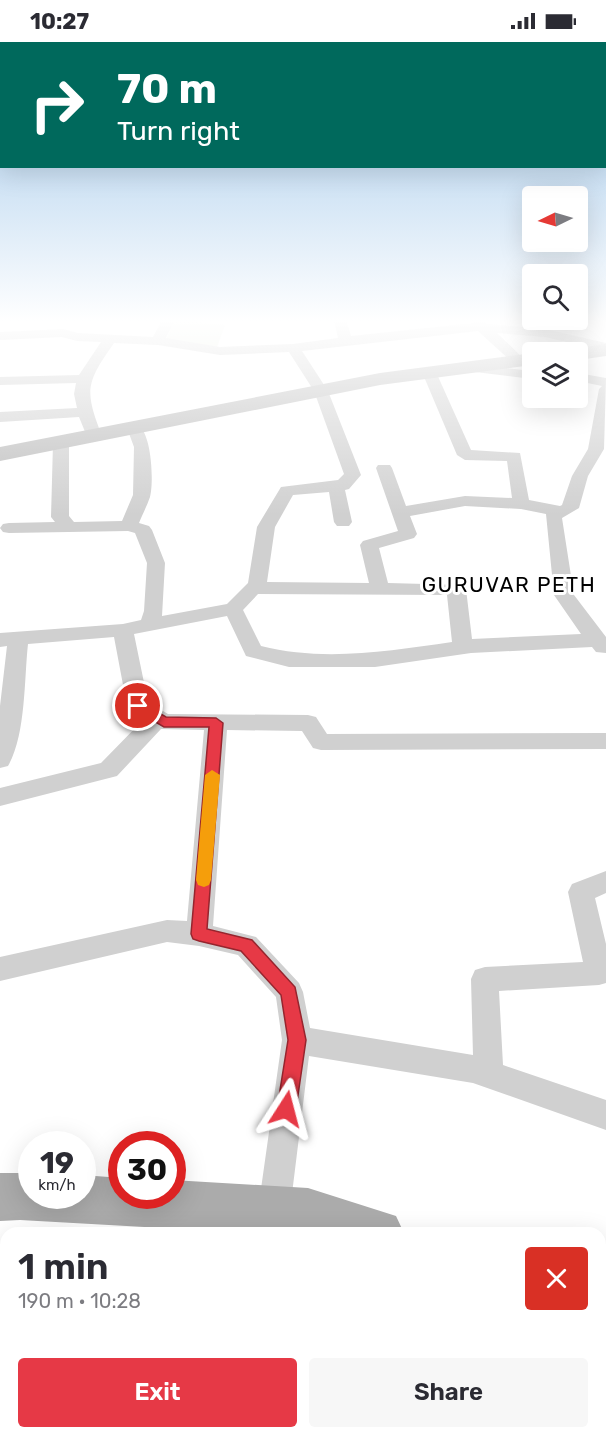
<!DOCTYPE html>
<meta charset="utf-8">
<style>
:root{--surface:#fff;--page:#f7f7f7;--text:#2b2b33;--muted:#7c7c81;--accent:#e63946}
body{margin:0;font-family:Rubik,sans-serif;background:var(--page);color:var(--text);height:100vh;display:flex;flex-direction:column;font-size:22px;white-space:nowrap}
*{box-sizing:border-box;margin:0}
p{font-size:20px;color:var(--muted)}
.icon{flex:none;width:33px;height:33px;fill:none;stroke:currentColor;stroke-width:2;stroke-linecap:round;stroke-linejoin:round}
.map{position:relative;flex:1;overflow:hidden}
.details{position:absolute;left:0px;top:1185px;width:606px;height:212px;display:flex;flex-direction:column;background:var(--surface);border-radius:18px 18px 0 0;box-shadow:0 6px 24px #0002}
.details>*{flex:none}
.banner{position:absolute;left:0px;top:0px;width:606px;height:126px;box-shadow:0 6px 24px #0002;background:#00695c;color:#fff;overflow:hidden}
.needle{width:39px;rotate:265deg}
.fabs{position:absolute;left:522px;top:144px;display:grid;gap:12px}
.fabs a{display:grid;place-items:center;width:66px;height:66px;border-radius:6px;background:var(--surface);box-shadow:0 6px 24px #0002;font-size:30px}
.speed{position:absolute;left:18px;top:1089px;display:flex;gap:12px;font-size:30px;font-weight:700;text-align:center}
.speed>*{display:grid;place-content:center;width:78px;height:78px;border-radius:50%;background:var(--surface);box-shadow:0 6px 24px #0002;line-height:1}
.speed small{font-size:15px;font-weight:400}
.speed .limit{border:9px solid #d22;background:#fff;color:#111}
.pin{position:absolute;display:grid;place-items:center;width:51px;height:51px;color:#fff;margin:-26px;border:3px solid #fff;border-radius:50%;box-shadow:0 2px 6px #0007}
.me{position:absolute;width:66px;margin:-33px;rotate:9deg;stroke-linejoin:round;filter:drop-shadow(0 0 4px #0008)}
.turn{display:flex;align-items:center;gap:21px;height:126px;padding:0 18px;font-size:27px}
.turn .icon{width:78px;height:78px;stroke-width:2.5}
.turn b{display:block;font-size:42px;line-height:51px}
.round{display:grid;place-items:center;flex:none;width:63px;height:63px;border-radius:6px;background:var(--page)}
.head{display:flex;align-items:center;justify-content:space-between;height:102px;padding:0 18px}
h1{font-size:36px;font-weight:600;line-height:45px}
.cta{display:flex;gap:12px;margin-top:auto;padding:12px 18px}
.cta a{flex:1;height:69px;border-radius:6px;background:var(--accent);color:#fff;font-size:24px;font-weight:600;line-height:69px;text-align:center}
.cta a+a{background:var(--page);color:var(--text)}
.status{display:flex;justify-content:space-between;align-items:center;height:42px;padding:0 30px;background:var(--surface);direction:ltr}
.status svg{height:16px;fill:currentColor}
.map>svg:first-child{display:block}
</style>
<div class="status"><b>10:27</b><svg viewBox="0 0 49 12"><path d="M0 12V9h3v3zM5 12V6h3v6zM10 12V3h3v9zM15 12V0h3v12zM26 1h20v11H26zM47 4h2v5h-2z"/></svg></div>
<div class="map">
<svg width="606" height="1396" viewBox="0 0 606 1396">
<rect width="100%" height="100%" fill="#fff"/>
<polygon fill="#e6ecdf" points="175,278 225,283 217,305 166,297"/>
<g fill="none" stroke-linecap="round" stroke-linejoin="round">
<g fill="#d0d0d0" fill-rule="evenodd">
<path d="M 162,278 L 175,278 L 166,296 L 220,305 L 293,302 L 338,296 L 334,278 L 346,278 L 351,294 L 474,281 L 480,278 L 488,282 L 545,287 L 606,301 L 606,309 L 545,295 L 497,291 L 525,318 L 518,322 L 513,321 L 478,289 L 302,309 L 328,349 L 361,433 L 349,447 L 345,448 L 352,480 L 349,484 L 337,484 L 334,480 L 329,450 L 293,453 L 275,485 L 267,540 L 369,541 L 360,503 L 363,499 L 398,489 L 376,426 L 378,423 L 390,423 L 392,426 L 406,464 L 465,454 L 512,456 L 507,419 L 465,418 L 457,413 L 422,330 L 424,327 L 434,327 L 436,330 L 471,408 L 520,411 L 529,458 L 560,464 L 562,463 L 572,434 L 588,407 L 599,347 L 602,344 L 578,339 L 578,331 L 606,336 L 604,407 L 588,434 L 579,466 L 562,476 L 574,553 L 606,595 L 606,611 L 596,610 L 592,605 L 471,611 L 375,625 L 289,625 L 246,614 L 227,574 L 134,592 L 148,660 L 168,672 L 308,673 L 316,675 L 327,692 L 606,691 L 606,707 L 321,708 L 313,706 L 302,689 L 227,688 L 213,884 L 256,895 L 299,941 L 303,950 L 310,986 L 473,1013 L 471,937 L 475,928 L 485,925 L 583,920 L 568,850 L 572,842 L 606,829 L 606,851 L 595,856 L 606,902 L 606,941 L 599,943 L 499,949 L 503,1023 L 606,1058 L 606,1088 L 473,1041 L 309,1014 L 290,1168 L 286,1180 L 274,1184 L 262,1180 L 258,1168 L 282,998 L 276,955 L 238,913 L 199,904 L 167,900 L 0,939 L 0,915 L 167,878 L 187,879 L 204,688 L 161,687 L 117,734 L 0,764 L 0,746 L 101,721 L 143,678 L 130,669 L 127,664 L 114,595 L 28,602 C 24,638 26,693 8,724 L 0,726 L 0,664 L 7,604 L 0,605 L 0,591 L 123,582 L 141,578 L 144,569 L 147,521 L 135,491 L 128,489 L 9,491 L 3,490 L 0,486 L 3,482 L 9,481 L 55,480 L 51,475 L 53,401 L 61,396 L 69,401 L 69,474 L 74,480 L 122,479 L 133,453 L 134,405 L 127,386 L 135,381 C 152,386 154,440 150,455 C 147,464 142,473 139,481 L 149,484 L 152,488 L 165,521 L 162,574 L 227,562 L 248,541 L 257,485 L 281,445 L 338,438 L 344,432 L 314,349 L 289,310 L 220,313 L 158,303 L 114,301 C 86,341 84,348 102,394 L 100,397 L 88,397 L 79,375 L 0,380 L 0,370 L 77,366 L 74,352 L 76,341 L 0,343 L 0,335 L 79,333 L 101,300 L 77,299 L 62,295 L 0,298 L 0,290 L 63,287 L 78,291 L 153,295 ZM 465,464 L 521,467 L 546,472 L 554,553 L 581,592 L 472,597 L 466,547 L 463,543 L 388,541 L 379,506 L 414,496 L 417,492 L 410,474 ZM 258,552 L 447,553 L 452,600 C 389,609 324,620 261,604 L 243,568 Z"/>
<polygon points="464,321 532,329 532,337 459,328 457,325 459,322"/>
<rect x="406" y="1390" width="38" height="6"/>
<rect x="545" y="1390" width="38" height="6"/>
</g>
<g fill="#bdbdbd" fill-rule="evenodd">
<polygon points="606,302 606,314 578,318 578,310 569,310 578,306"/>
<polygon points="532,311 532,323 380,343 0,419 0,405 380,331"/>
</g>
<g fill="#ababab" fill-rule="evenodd">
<polygon points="0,1131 32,1131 32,1154 82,1154 82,1133 122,1136 122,1154 172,1154 172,1138 308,1146 396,1174 404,1191 251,1191 20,1178 0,1179"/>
<polygon points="600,1237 606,1239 606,1291 600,1289"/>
</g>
</g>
<linearGradient id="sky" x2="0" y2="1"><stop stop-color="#9ec6ea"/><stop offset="0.59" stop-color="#fff"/><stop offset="1" stop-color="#fff" stop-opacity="0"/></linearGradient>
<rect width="606" height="473" fill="url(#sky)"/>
<polygon fill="#e63946" stroke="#96252e" stroke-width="1.5" points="138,659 166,675 216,676 223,681 207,887 252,898 295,945 306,998 296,1067 293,1073 286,1076 280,1073 277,1067 288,998 281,953 241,909 199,899 193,897 191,892 209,685 164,685 133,667 131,664 133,661"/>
<polygon fill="#f59e0b" points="212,728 220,733 211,838 209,843 204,845 198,843 196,838 205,733"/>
<g text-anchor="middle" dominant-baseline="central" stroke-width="6" stroke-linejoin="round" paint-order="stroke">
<g font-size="21" letter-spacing="1.5" fill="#000" stroke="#fff">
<text x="509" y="542">GURUVAR PETH</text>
</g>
</g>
</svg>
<div class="fabs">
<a><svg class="needle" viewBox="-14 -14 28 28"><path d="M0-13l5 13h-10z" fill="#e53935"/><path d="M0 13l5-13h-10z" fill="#7c7c81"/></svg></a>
<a><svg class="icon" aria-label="search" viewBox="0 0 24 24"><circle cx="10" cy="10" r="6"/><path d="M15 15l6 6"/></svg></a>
<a><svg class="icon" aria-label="layers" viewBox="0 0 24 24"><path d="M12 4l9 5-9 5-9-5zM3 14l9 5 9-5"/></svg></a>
</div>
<div class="speed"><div>19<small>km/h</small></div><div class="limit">30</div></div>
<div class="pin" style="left:138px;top:664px;background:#d93025"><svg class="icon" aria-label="arrive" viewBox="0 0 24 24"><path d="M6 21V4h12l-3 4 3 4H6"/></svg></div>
<svg class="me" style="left:286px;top:1067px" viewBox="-20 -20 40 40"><path d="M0-17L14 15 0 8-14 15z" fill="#e63946" stroke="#fff" stroke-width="4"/></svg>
<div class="banner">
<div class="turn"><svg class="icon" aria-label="right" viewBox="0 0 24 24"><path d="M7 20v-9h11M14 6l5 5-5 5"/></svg><div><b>70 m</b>Turn right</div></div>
</div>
<section class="details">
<div class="head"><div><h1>1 min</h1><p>190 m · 10:28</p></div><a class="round" style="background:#d93025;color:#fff"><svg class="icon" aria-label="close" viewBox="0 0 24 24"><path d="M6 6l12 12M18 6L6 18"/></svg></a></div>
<div class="cta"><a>Exit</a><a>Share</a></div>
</section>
</div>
